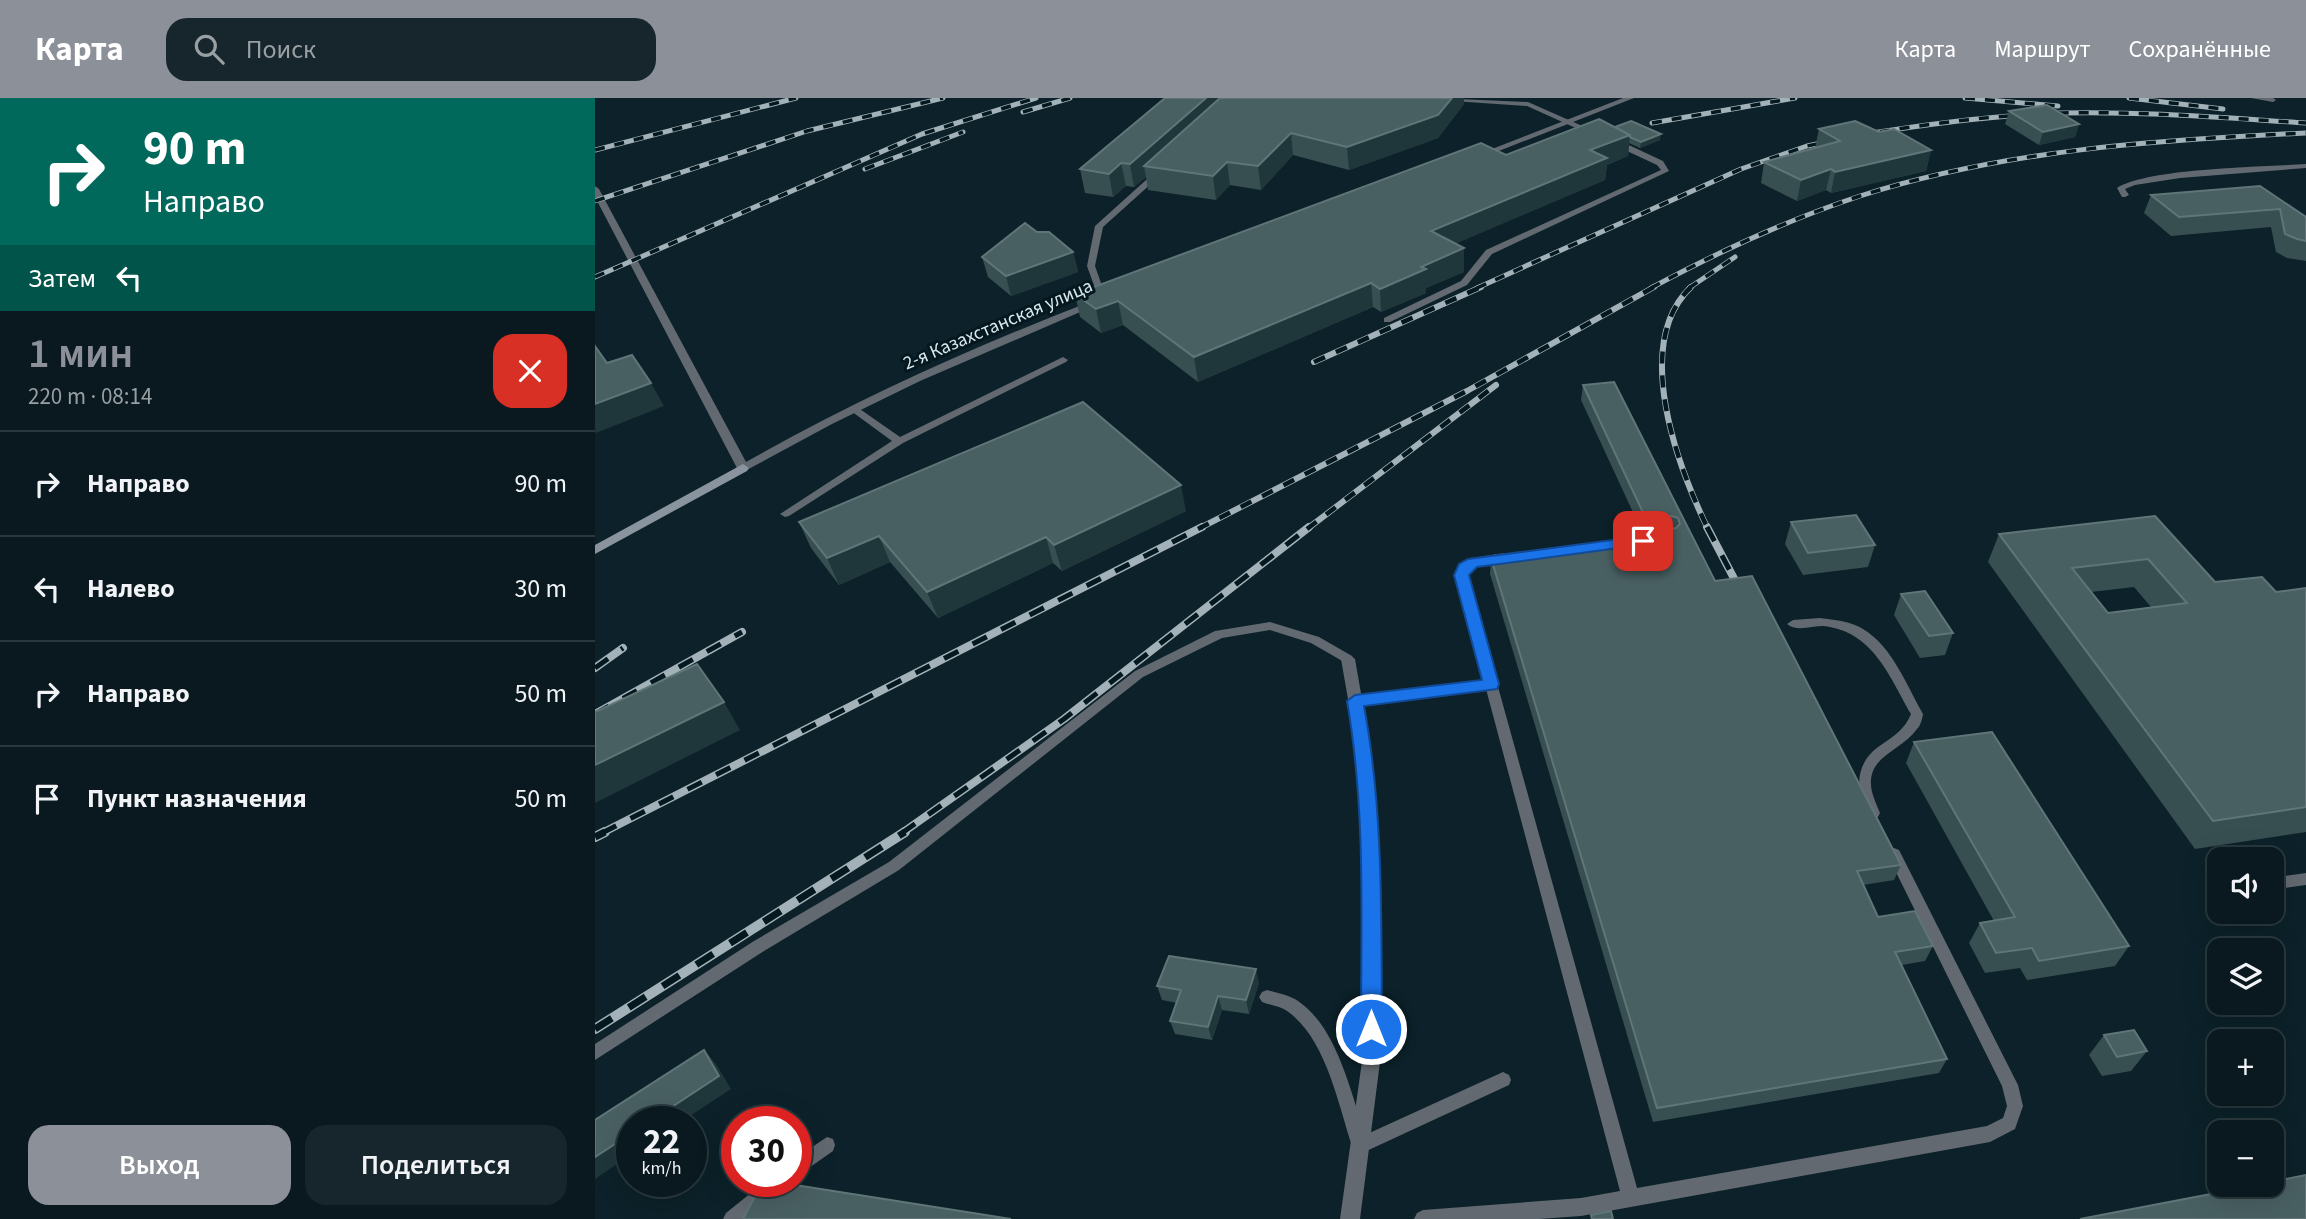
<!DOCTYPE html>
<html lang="ru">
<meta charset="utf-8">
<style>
:root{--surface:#09191f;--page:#17262c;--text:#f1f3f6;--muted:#99a0a4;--line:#29383d;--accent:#8c9099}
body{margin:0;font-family:"Source Sans 3",sans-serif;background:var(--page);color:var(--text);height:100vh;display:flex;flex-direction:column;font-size:26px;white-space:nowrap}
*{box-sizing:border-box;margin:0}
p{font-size:23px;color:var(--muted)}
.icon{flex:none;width:38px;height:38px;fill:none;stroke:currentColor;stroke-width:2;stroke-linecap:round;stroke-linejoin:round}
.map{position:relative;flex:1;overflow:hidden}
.panel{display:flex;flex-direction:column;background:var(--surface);width:595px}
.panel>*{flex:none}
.hud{background:#00695c;color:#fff;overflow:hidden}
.fabs{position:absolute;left:1612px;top:749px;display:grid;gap:14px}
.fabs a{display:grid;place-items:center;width:77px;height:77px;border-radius:14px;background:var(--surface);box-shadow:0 7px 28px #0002,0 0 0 2px var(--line);font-size:35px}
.speed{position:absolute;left:21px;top:1008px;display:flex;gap:14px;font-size:35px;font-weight:700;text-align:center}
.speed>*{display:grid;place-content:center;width:91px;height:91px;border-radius:50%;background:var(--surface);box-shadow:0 7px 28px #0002,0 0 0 2px var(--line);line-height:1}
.speed small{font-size:18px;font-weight:400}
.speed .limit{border:10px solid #d22;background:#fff;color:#111}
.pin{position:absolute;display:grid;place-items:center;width:60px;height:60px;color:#fff;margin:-30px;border-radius:14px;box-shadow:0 4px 10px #0006}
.me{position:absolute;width:77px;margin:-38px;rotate:0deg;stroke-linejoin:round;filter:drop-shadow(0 0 5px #0008)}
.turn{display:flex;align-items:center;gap:24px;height:147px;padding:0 28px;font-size:32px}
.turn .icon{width:91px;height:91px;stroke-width:2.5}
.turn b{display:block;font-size:49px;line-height:60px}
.then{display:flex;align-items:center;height:66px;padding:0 28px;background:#0003;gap:14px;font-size:26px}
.round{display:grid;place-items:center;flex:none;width:74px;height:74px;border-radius:21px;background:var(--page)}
.headline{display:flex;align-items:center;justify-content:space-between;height:119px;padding:0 28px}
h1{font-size:42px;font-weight:600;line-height:52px;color:var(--accent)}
.button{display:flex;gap:14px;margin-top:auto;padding:14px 28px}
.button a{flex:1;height:80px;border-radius:21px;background:var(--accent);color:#fff;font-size:28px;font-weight:600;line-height:80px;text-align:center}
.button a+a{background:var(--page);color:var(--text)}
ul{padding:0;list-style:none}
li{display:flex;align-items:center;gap:21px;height:105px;padding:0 28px;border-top:2px solid var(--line)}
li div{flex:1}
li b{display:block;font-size:26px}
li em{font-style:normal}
header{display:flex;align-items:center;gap:42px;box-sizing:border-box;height:98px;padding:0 35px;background:var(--accent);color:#fff}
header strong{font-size:33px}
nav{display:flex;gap:38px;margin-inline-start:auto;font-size:24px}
.search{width:490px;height:63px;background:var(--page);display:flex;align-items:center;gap:18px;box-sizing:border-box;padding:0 24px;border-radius:21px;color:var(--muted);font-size:26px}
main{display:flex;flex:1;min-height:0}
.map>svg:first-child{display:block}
</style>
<header>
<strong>Карта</strong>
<div class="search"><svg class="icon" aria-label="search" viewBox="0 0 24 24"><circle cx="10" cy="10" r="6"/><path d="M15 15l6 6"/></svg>Поиск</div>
<nav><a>Карта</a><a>Маршрут</a><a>Сохранённые</a></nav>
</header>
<main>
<section class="panel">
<div class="hud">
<div class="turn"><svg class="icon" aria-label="right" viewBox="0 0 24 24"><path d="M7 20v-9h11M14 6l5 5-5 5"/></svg><div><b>90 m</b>Направо</div></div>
<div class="then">Затем<svg class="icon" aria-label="left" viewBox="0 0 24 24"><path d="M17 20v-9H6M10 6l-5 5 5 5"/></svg></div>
</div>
<div class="headline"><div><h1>1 мин</h1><p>220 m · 08:14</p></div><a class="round" style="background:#d93025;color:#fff"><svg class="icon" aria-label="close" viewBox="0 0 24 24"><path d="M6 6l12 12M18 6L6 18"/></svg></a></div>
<ul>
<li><svg class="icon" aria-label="right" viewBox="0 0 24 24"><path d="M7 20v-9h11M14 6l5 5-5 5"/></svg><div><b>Направо</b></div><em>90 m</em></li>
<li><svg class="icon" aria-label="left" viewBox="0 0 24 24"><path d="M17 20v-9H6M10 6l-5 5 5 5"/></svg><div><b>Налево</b></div><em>30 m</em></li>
<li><svg class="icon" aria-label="right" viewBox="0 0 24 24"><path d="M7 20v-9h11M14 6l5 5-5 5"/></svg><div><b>Направо</b></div><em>50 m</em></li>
<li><svg class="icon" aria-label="arrive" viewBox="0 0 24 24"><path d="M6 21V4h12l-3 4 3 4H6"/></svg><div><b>Пункт назначения</b></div><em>50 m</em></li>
</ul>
<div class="button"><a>Выход</a><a>Поделиться</a></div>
</section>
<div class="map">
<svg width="1711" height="1121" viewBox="0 0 1711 1121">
<rect width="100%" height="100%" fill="#0c2129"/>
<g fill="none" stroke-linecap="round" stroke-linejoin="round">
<g fill="#626970" fill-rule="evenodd">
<polygon points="840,0 933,4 1001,34 994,36 932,8 843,2"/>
<polygon points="1656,0 1678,0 1681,2 1678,4"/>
<polygon points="1017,42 1023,42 1068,63 1074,73 897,156 872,187 795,224 789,224 789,220 866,183 891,152 1066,72 1062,67 1017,46"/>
<path d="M 1711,66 L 1711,70 L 1585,80 L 1540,87 L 1530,91 L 1534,97 L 1530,99 L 1527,99 L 1522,90 C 1553,70 1670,69 1711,66 Z"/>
<polygon points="561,73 568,75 508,129 500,168 512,202 505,204 492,168 500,128"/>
<polygon points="468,259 473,262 471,264 308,345 194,418 190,419 185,416 297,343 256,313 256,309 262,309 305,339"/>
<path d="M 910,455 L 916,459 L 914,462 L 883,467 L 872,477 L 1042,1090 L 1392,1028 L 1408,1020 L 1412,1008 L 1407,988 L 1292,756 L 1294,752 L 1299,750 L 1304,752 L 1423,987 L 1428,1008 L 1420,1031 L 1395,1044 L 986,1118 L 944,1121 L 819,1121 L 822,1115 L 828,1112 L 986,1100 L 1025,1093 L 891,591 L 760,608 L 756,606 L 754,603 L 756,600 L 760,598 L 889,582 L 860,477 C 872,459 890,458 910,455 Z"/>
<path d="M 1225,520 C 1240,522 1255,523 1268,531 C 1297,548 1312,588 1328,616 C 1327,621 1326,627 1322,631 C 1306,654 1269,658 1277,694 C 1279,701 1282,708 1285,715 L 1283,719 L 1278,720 L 1273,719 C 1260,692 1259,665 1286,647 C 1299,638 1310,631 1316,616 C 1294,578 1278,533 1228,528 C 1217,528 1201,534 1192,526 L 1198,522 Z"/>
<polygon points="675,524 724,539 757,558 759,561 753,565 749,564 716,545 675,532 627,540 548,579 304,772 169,853 0,962 0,946 159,843 294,764 540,573 620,533"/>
<polygon points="1711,775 1711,787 1676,792 1676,780"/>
<path d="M 672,892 C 682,895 694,897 703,903 C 742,929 756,995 770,1037 L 908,974 L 914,977 L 916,982 L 914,987 L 765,1056 L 759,1054 L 757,1048 C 743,1006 731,940 692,913 C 685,908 674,907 667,904 L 664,899 L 667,894 Z"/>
<polygon points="232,1039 238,1041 240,1047 238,1053 201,1079 201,1060"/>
<polygon points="171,1083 194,1083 191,1089 151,1121 128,1121 131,1115"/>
</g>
<g fill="#626970" fill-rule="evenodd">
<polygon points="1028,0 1039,0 886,60 879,58"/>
<path d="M 0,88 L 4,91 L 151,364 C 262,301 378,249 497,203 L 506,205 L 325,283 L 237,326 L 148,374 L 142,370 L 0,99 Z"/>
<polygon points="753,556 760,561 775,647 783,731 786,956 765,1121 745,1121 768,956 767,731 761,647 746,561"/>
</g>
<polygon fill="#89949f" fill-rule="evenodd" points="148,366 154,370 152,373 0,456 0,447"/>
<defs>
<g id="rail-far3">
<polyline points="1370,0 1463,8"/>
<polyline points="1534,0 1628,11"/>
<polyline points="428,14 475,0"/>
<polyline points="1057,25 1200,0"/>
<path d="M 1265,37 C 1332,26 1399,17 1466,15 C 1548,13 1630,20 1711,25"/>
<polyline points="0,52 201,0"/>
<polyline points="270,71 368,34"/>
<polyline points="0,103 212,33 348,0"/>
<polyline points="0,179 327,36 441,0"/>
<polyline points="882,190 1146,71 1212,48 1241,42"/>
<path d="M 1056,190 C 1123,154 1192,122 1265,98 C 1409,52 1561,42 1711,35"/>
<polyline points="1094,190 1140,159"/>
</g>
<g id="rail-far2">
<path d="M 1096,189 C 1036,246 1083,369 1113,431"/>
<polyline points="719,264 886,189"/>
<polyline points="603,431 872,293 1059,189"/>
<polyline points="712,431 901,287"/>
</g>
<g id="rail-far1">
<polyline points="1112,429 1144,490"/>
<polyline points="0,570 28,550"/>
<polyline points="0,616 147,534"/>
<polyline points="7,735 607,429"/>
<polyline points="307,735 469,621 714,429"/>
</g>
<g id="rail">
<polyline points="0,739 10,734"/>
<polyline points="0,931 310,734"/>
</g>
</defs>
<use href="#rail-far3" stroke="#a3b2b8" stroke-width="5"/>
<use href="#rail-far2" stroke="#a3b2b8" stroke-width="6"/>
<use href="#rail-far1" stroke="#a3b2b8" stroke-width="8"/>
<use href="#rail" stroke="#a3b2b8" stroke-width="10"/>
<use href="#rail-far3" stroke="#04181f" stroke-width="3.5" stroke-dasharray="10" stroke-linecap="butt"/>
<use href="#rail-far2" stroke="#04181f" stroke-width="4.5" stroke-dasharray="12" stroke-linecap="butt"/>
<use href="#rail-far1" stroke="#04181f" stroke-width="5" stroke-dasharray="16" stroke-linecap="butt"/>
<use href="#rail" stroke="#04181f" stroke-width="7" stroke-dasharray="20" stroke-linecap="butt"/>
</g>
<g fill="#374f51" fill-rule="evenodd">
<polygon points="570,0 869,0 869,6 843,40 754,72 698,57 666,92 635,87 621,102 553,92 551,79 539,89 531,88 518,99 490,95 485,71"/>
<polygon points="1414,13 1484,26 1480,39 1444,47 1410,26"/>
<polygon points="1020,29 1065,42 1045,50 1034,45 1033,58 1012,67 1010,82 860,145 869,174 831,190 831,195 786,214 778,209 603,284 528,227 506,235 485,219 480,196 911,57"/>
<polygon points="1224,31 1284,34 1336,52 1331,73 1236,95 1231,92 1202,103 1166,85 1169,64 1220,50"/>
<polygon points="1665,88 1711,119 1711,163 1692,160 1681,154 1676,129 1576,138 1549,115 1556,97"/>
<polygon points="442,134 478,154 483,174 416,198 393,179 387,159"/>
<polygon points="1019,284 1120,483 1306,767 1299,782 1268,787 1283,819 1338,848 1330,863 1307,867 1352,961 1344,975 1058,1024 895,476 896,460 1055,442 1056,436 1048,436 986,302 988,287"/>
<polygon points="591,413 467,473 458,465 343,520 295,464 244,487 216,450 204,424"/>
<path d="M 1560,418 L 1620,484 L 1681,494 L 1711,490 L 1711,734 L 1600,751 L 1393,464 L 1404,436 ZM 1539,489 L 1556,509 L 1513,515 L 1496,494 Z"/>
<polygon points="1196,424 1280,447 1273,469 1208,477 1190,446"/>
<polygon points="1306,496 1358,535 1350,557 1325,560 1299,517"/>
<polygon points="1319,644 1534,848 1520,868 1432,882 1425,870 1390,875 1374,845 1385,825 1399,823 1311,665"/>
<polygon points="664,885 654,916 627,912 617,942 580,936 575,923 582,905 567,902 562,888"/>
<polygon points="1509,937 1552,953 1536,973 1507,978 1494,957"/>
</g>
<g fill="#1f363a">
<polygon points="611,0 639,0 549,68 551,79 539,89 535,66"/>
<polygon points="857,0 869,0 869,6 843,40 754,72 752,49"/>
<polygon points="1484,26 1480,39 1444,47 1448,34"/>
<polygon points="696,35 698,57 666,92 663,68"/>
<polygon points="1066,36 1065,42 1045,50 1046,44"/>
<polygon points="1035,37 1033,58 1012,67 1010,82 837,156 836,133 995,52"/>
<polygon points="1336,52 1331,73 1236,95 1240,74"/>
<polygon points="632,64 635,87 621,102 618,78"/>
<polygon points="526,65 531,88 518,99 514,76"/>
<polygon points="1236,71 1231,92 1202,103 1206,82"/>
<polygon points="869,150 869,174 831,190 831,195 786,214 785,191 826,169"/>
<polygon points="478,154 483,174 416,198 411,178"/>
<polygon points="776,185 778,209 603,284 599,259"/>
<polygon points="523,203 528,227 506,235 501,211"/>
<polygon points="56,285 69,308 1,335 0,333 0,306"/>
<polygon points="586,387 591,413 467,473 459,447"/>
<polygon points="284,438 295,464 244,487 232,460"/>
<polygon points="451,439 458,465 343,520 332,494"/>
<polygon points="129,604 145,632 0,705 0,667"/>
<polygon points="661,871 664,885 654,916 651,902"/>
<polygon points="623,898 627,912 617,942 613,929"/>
<polygon points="109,952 121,966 136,991 86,1024 54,1024"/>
<polygon points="37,1035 37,1056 0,1081 0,1059"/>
</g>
<g fill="#496062" stroke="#607577" stroke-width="2" fill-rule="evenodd">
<polygon points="570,0 611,0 535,66 526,65 514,76 485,71"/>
<polygon points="625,0 857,0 843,17 752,49 696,35 663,68 632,64 618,78 549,68"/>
<polygon points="1452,7 1484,26 1448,34 1414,13"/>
<polygon points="1004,21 1035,37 995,52 1012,60 836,133 869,150 826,169 831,171 785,191 776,185 599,259 523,203 501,211 480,196 886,45 911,57"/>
<polygon points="1036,23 1066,36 1046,44 1035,39 1035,37 1020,29"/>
<polygon points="1260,23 1284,34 1299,31 1336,52 1240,74 1236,71 1206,82 1169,64 1245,43 1224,31"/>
<polygon points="1665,88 1711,119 1711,143 1702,141 1690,136 1685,111 1584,119 1556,97"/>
<polygon points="430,125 442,134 454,134 478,154 411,178 387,159"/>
<polygon points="0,248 12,265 37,257 56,285 0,306"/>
<polygon points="1019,284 1120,483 1157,478 1306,767 1262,773 1283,819 1320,813 1338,848 1300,854 1352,961 1062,1010 896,460 1060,441 1056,433 1081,430 1085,426 1083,420 1077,418 1051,421 988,287"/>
<polygon points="488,304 586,387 459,447 451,439 332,494 284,438 232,460 204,424"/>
<polygon points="1261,417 1280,447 1213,455 1196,424"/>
<path d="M 1560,418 L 1620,484 L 1667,479 L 1681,494 L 1711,490 L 1711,709 L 1618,723 L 1404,436 ZM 1553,461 L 1592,505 L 1513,515 L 1477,470 Z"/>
<polygon points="1330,493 1358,535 1334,538 1306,496"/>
<polygon points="102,566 129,604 0,667 0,614"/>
<polygon points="1397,634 1534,848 1444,863 1437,850 1401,855 1385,825 1420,819 1319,644"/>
<polygon points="574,858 661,871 651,902 623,898 613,929 575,923 586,892 562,888"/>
<polygon points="1539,932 1552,953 1522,959 1509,937"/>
<polygon points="109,952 124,978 54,1024 37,1024 37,1035 0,1059 0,1022"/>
<polygon points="1711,1077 1711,1121 1485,1121 1663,1087 1676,1087 1676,1084"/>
<polygon points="168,1083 175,1083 416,1121 148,1121"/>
<polygon points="1016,1113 1018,1121 997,1121 996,1117"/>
</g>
<path fill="#1a73e8" stroke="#114b97" stroke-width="2" d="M 1048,438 L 1053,439 L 1055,443 L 1053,446 L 882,469 L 874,477 L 904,586 L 902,591 L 769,608 C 789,715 786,823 787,931 L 784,938 L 776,940 L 769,938 L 766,931 C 766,821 771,712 752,603 L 760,597 L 887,582 L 859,477 L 864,466 L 873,461 Z"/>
<g text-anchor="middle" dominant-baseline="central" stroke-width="6" stroke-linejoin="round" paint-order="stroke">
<g font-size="19" fill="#dbe8ed" stroke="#04181f">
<text transform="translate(403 227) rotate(-23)">2-я Казахстанская улица</text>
</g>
</g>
</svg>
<div class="fabs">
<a><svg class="icon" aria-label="sound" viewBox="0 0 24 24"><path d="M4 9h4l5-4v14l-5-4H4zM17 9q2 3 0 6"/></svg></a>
<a><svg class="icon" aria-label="layers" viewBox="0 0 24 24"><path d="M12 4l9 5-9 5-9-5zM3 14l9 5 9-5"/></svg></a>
<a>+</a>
<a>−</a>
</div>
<div class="speed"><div>22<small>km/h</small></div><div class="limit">30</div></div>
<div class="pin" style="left:1048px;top:443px;background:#d93025"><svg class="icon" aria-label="arrive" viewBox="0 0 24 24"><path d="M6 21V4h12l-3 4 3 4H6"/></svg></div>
<svg class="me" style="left:776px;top:931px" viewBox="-20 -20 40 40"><circle r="17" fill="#1a73e8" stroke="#fff" stroke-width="3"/><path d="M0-11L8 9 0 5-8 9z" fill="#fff"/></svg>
</div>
</main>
